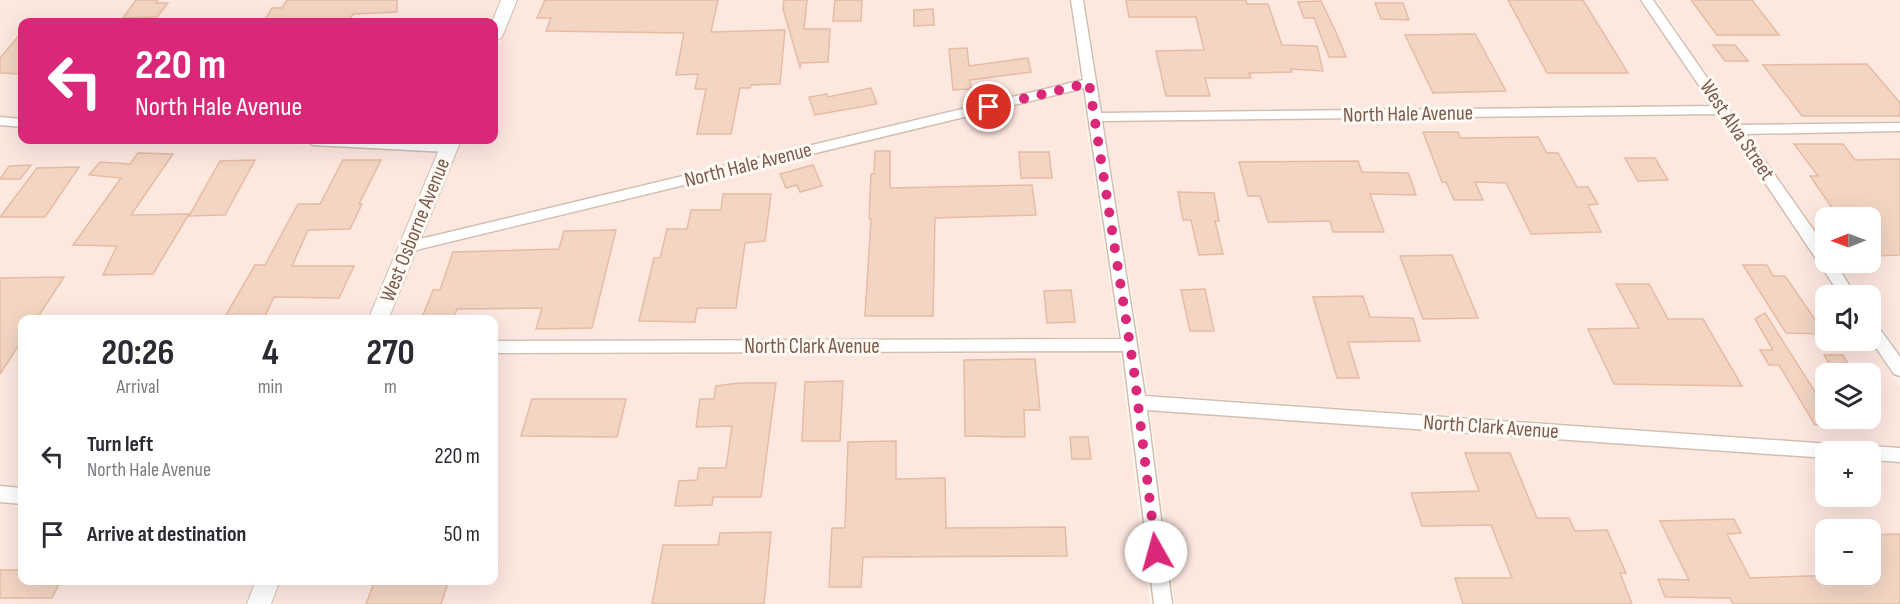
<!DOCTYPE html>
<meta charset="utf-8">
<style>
:root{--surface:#fff;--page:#f7f7f7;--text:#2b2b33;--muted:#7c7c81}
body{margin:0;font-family:"Sofia Sans Condensed",sans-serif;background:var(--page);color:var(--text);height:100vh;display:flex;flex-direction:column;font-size:22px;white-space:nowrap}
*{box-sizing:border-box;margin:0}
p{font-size:20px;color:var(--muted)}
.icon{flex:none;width:33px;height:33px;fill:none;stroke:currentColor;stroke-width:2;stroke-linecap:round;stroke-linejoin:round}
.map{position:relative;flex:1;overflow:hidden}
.side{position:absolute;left:18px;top:315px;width:480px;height:270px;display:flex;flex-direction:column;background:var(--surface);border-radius:12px;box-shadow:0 6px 24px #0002}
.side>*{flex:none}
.guide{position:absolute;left:18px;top:18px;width:480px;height:126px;border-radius:12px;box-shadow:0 6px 24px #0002;background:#db2777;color:#fff;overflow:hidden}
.needle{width:39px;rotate:269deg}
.tools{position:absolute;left:1815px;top:207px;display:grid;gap:12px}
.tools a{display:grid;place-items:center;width:66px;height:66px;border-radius:12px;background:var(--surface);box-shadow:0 6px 24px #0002;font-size:30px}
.pin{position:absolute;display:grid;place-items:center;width:51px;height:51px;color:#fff;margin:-26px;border:3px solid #fff;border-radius:50%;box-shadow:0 2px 6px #0007}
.me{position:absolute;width:66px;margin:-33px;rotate:353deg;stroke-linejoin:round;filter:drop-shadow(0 0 4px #0008)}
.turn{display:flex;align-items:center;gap:21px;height:126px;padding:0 18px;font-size:27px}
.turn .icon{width:78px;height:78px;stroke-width:2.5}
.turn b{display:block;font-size:42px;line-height:51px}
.eta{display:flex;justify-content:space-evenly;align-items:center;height:102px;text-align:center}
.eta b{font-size:36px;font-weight:700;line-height:42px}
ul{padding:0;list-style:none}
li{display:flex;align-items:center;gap:18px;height:78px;padding:0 18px}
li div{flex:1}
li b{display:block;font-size:22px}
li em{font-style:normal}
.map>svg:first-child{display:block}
</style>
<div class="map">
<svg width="1900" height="604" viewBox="0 0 1900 604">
<rect width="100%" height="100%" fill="#fdf6ec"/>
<g fill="#fde8e0" fill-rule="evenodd">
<polygon points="0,0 501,0 491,22 22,22 22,117 0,116"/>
<polygon points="517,0 1069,0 1080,80 422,238 461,140 494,140 494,58"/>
<polygon points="1085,0 1639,0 1711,105 1102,112 1098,87 1100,86 1098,82"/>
<polygon points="1656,0 1900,0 1900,121 1742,125"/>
<polygon points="1081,90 1118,337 494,339 494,320 388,320 416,252"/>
<path d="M 1718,116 L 1839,295 L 1826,296 L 1826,340 L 1870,341 L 1900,386 L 1900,447 L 1148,394 L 1104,122 ZM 1826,374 L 1870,374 L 1870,418 L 1826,418 Z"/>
<polygon points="0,127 22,128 22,140 213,140 437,152 400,243 397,244 397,249 367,319 22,320 22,486 0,484"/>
<polygon points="1900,132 1900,354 1871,311 1870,296 1860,295 1837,263 1870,262 1870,218 1826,218 1825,246 1750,136"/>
<polygon points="1120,353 1150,604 272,604 281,581 494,580 494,355"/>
<path d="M 1150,411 L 1825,459 L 1826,496 L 1870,496 L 1871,462 L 1900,464 L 1900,604 L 1175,604 ZM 1826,530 L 1870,530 L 1870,574 L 1826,574 Z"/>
<polygon points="0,504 22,506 22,580 256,581 246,604 0,604"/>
</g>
<g fill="#f3d5c3" stroke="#e6bba3" stroke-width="1.5">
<polygon points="136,0 158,0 156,3 168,3 157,17 123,18"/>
<polygon points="287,0 397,0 397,12 353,14 348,22 264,22 272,8 282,8"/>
<polygon points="545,0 718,0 711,32 785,30 780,84 751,85 750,88 740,88 731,134 697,134 706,89 695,89 698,74 676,75 684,33 546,31 551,18 537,18"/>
<polygon points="784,0 807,0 804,29 830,29 828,62 801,63 800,67 783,9"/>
<polygon points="835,0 862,0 861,21 833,21"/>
<polygon points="1126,0 1246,0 1247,4 1268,4 1282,45 1317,46 1323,71 1291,69 1292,72 1249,73 1251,78 1205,78 1210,96 1166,96 1156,51 1204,50 1196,17 1129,17"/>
<polygon points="1508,0 1583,0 1628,73 1547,73"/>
<polygon points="1691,0 1752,0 1779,35 1717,35"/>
<polygon points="1321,1 1336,32 1346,57 1329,57 1314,18 1304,18 1298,2"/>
<polygon points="1375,3 1403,3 1409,20 1381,19"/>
<polygon points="933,9 934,25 914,26 914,10"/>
<polygon points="22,32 22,74 0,73 0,58"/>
<polygon points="1475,34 1506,91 1433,93 1405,35"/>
<polygon points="1713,45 1735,45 1748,61 1725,61"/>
<polygon points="967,48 969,66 1028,58 1031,72 970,80 971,89 953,90 949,49"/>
<polygon points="1867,64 1900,103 1900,116 1802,116 1763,65"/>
<polygon points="871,88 877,104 815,115 809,97 827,94 828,97"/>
<polygon points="1423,132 1458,132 1460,138 1538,137 1547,153 1558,153 1577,187 1588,187 1598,204 1588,205 1601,232 1531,234 1506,183 1475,182 1483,200 1454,200 1446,182 1442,182"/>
<polygon points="1794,144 1843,144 1855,160 1900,159 1900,255 1870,256 1870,218 1839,218 1810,176 1818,176"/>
<polygon points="875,151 890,151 890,188 1032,185 1036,215 935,218 933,316 865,316 871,219 869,219 871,174 874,174"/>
<polygon points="1019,152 1049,152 1052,178 1021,178"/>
<polygon points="138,153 173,154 131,215 189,214 153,274 103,275 117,246 73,245 121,178 89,175 100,162 130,164"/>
<polygon points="1625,158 1655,158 1668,180 1638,181"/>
<polygon points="255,160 225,215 189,216 220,161"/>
<polygon points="343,160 381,160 359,204 362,204 350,229 308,230 292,266 354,266 339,298 274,297 263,320 223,320 255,265 265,265 298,204 320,204"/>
<polygon points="1358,161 1362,172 1408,173 1411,180 1416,195 1370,194 1384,232 1333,232 1330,221 1268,222 1260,196 1248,196 1239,162"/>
<polygon points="31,165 20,179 0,179 9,166"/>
<polygon points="813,165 822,186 800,192 797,185 786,188 780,174"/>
<polygon points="79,167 45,217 0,217 37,168"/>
<polygon points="1178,192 1214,193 1219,221 1215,221 1223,254 1199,255 1191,220 1183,220"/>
<polygon points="723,194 771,194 765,241 745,243 736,308 697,308 695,322 639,321 654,258 660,258 667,229 687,229 691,210 721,210"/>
<polygon points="616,230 592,328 536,329 542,308 457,309 453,320 421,320 433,290 440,290 453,252 559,249 564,231"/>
<polygon points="1452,255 1478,318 1423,319 1400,256"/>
<polygon points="1743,265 1767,265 1773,276 1785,276 1825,334 1786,333"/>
<polygon points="64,277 36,320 22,320 22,340 0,374 0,278"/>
<polygon points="1616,284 1649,284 1668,319 1703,319 1742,386 1614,384 1588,329 1639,328"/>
<polygon points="1205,289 1214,331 1190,331 1181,290"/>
<polygon points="1071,290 1075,322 1047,323 1044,291"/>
<polygon points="1363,296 1370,317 1413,318 1420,341 1348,342 1359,378 1337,378 1313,297"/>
<polygon points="1765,313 1826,409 1826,418 1831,418 1835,425 1815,425 1779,365 1769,365 1760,350 1773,350 1755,319"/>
<polygon points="1824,355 1843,355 1854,374 1835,374"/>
<polygon points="1035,359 1040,410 1024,410 1025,437 965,436 964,360"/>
<polygon points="843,381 840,441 802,441 805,382"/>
<polygon points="739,383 776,383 761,497 713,497 712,505 675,506 679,481 697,480 699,468 726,468 732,426 696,427 700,399 714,399 716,386"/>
<polygon points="532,399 626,399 617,437 521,436"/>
<polygon points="1070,437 1088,437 1091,459 1072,459"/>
<polygon points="896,441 896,479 945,478 946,528 1065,527 1067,556 863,557 861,587 829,587 832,528 845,528 848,442"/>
<polygon points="1465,453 1510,453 1537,518 1569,518 1575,531 1607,530 1626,573 1620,573 1632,604 1463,604 1455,578 1512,578 1491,525 1422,526 1411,493 1479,491"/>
<polygon points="1734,519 1741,533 1727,534 1750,578 1870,574 1870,535 1900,534 1900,604 1733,604 1730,598 1665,597 1658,579 1689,580 1660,521"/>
<polygon points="771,532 764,604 652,604 663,545 718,545 720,533"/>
<polygon points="0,570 22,570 22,580 61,580 52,598 0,598"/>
<polygon points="375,580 449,580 441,604 366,604"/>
</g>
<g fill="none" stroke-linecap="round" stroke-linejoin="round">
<defs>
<g id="minor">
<polygon points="1071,0 1083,0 1101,113 1713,106 1641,0 1653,0 1740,125 1900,123 1900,131 1746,134 1826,248 1826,262 1835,262 1856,296 1841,296 1719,114 1102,121 1145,396 1845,445 1851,447 1853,452 1826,452 1826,458 1147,410 1172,604 1154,604 1123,351 494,353 494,341 1121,339 1084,88 408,252 401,247 408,242 1083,80"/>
<polygon points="0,117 22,119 22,127 0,125"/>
<polygon points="306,140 392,140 448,142 455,147 448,152 313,145"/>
<polygon points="1870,320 1875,322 1900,357 1900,376 1894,374 1870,339"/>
<polygon points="1870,446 1900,448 1900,462 1870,460 1870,452 1862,452"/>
<polygon points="0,486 22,488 22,504 0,502"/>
</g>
<g id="tertiary">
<polygon points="501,0 517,0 502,37 494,42 492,22"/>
<polygon points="443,140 461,140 388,320 368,320"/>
<polygon points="256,580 280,580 271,604 247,604"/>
</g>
</defs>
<use href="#minor" stroke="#d1beb0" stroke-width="3"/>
<use href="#tertiary" stroke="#d1beb0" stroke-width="2"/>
<use href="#minor" fill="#fff" fill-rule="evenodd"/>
<use href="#tertiary" fill="#fff" fill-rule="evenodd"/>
</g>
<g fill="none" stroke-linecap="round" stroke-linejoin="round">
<polyline stroke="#db2777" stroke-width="10" stroke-dasharray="0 18" points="989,107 1089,83 1134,371 1156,552"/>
</g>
<g text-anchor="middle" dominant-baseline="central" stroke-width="6" stroke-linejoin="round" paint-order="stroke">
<g font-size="21" fill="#7a5c4d" stroke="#fffaf3">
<text transform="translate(1408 114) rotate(-1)">North Hale Avenue</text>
<text transform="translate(1737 130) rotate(56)">West Alva Street</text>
<text transform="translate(748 165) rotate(-14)">North Hale Avenue</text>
<text transform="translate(415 230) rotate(-68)">West Osborne Avenue</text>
<text x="812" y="346">North Clark Avenue</text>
<text transform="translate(1491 427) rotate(4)">North Clark Avenue</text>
</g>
</g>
</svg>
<div class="tools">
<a><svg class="needle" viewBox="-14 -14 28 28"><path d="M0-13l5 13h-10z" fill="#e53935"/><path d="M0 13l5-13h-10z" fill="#7c7c81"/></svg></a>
<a><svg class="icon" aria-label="sound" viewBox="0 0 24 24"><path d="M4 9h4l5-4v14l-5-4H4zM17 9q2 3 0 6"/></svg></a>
<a><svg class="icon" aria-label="layers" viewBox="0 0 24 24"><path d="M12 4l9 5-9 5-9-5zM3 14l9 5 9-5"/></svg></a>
<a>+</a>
<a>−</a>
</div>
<div class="pin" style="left:989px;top:107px;background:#d93025"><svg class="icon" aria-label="arrive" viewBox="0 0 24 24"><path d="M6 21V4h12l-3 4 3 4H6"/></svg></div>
<svg class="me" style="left:1156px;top:552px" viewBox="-20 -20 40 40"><circle r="19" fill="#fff"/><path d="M0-13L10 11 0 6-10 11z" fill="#db2777"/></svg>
<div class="guide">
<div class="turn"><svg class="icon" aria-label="left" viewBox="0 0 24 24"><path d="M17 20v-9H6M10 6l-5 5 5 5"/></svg><div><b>220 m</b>North Hale Avenue</div></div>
</div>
<section class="side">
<div class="eta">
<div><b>20:26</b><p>Arrival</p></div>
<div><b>4</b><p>min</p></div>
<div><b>270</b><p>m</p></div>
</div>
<ul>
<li><svg class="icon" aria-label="left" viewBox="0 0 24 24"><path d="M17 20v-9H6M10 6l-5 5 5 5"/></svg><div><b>Turn left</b><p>North Hale Avenue</p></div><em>220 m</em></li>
<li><svg class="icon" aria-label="arrive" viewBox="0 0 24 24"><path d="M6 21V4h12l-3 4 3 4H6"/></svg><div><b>Arrive at destination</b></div><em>50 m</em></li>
</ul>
</section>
</div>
